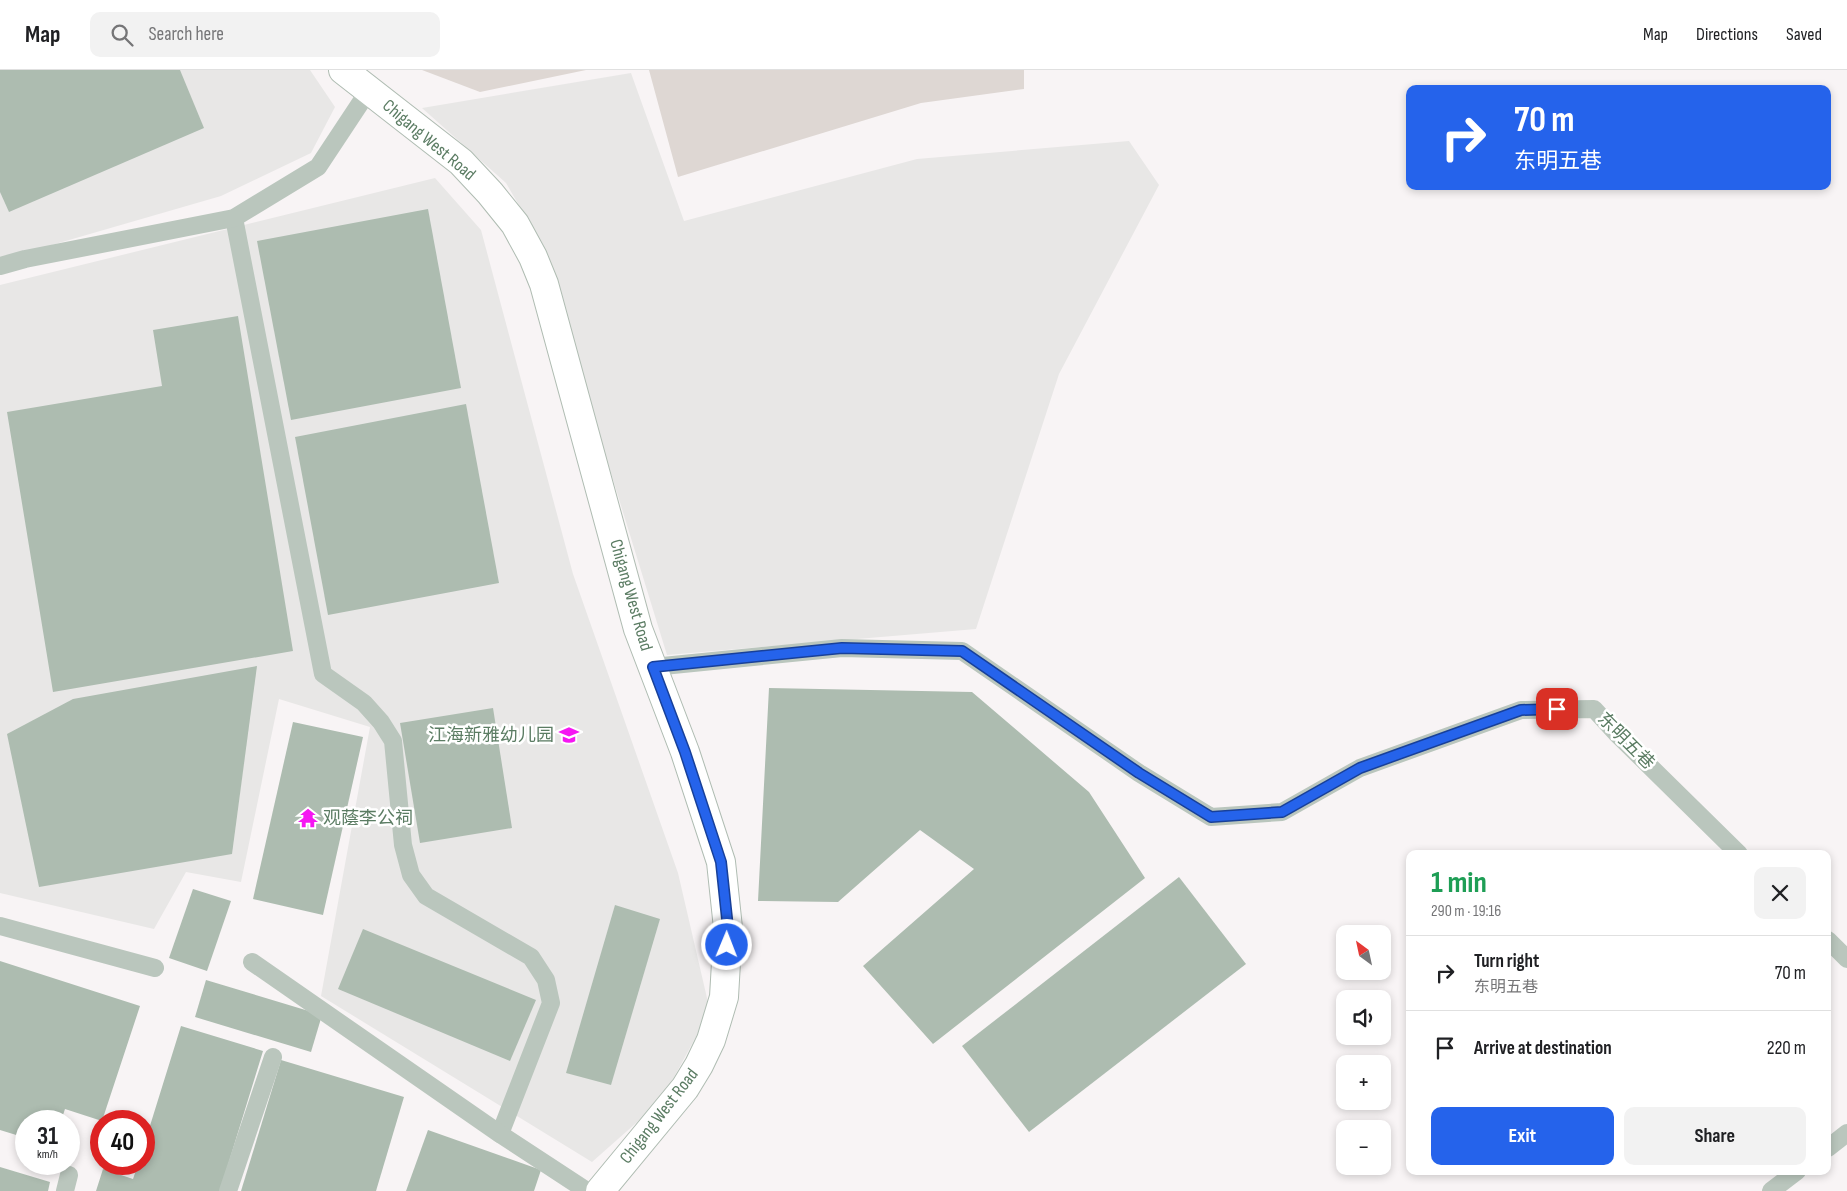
<!DOCTYPE html>
<meta charset="utf-8">
<style>
:root{--surface:#fff;--page:#f2f2f2;--text:#202124;--muted:#757577;--line:#e0e0e0;--accent:#2563eb}
body{margin:0;font-family:"Sofia Sans Condensed","Noto Sans SC",sans-serif;background:var(--page);color:var(--text);height:100vh;display:flex;flex-direction:column;font-size:19px;white-space:nowrap}
*{box-sizing:border-box;margin:0}
p{font-size:16px;color:var(--muted)}
.icon{flex:none;width:28px;height:28px;fill:none;stroke:currentColor;stroke-width:2;stroke-linecap:round;stroke-linejoin:round}
.map{position:relative;flex:1;overflow:hidden}
.side{position:absolute;left:1406px;top:780px;width:425px;height:325px;display:flex;flex-direction:column;background:var(--surface);border-radius:10px;box-shadow:0 2px 8px #0003}
.side>*{flex:none}
.guide{position:absolute;left:1406px;top:15px;width:425px;height:105px;border-radius:10px;box-shadow:0 2px 8px #0003;background:#2563eb;color:#fff;overflow:hidden}
.needle{width:32px;rotate:327deg}
.tools{position:absolute;left:1336px;top:855px;display:grid;gap:10px}
.tools a{display:grid;place-items:center;width:55px;height:55px;border-radius:10px;background:var(--surface);box-shadow:0 2px 8px #0003;font-size:25px}
.speed{position:absolute;left:15px;top:1040px;display:flex;gap:10px;font-size:25px;font-weight:700;text-align:center}
.speed>*{display:grid;place-content:center;width:65px;height:65px;border-radius:50%;background:var(--surface);box-shadow:0 2px 8px #0003;line-height:1}
.speed small{font-size:12px;font-weight:400}
.speed .limit{border:8px solid #d22;background:#fff;color:#111}
.pin{position:absolute;display:grid;place-items:center;width:42px;height:42px;color:#fff;margin:-21px;border-radius:10px;box-shadow:0 2px 8px #0006}
.me{position:absolute;width:55px;margin:-28px;rotate:1deg;stroke-linejoin:round;filter:drop-shadow(0 0 4px #0008)}
.turn{display:flex;align-items:center;gap:18px;height:105px;padding:0 25px;font-size:22px}
.turn .icon{width:65px;height:65px;stroke-width:2.5}
.turn b{display:block;font-size:35px;line-height:42px}
.round{display:grid;place-items:center;flex:none;width:52px;height:52px;border-radius:10px;background:var(--page)}
.headline{display:flex;align-items:center;justify-content:space-between;height:85px;padding:0 25px}
h1{font-size:30px;font-weight:700;line-height:38px;color:#1e9e55}
.action{display:flex;gap:10px;margin-top:auto;padding:10px 25px}
.action a{flex:1;height:58px;border-radius:10px;background:var(--accent);color:#fff;font-size:20px;font-weight:700;line-height:58px;text-align:center}
.action a+a{background:var(--page);color:var(--text)}
ul{padding:0;list-style:none}
li{display:flex;align-items:center;gap:15px;height:75px;padding:0 25px;border-top:1px solid var(--line)}
li div{flex:1}
li b{display:block;font-size:19px}
li em{font-style:normal}
header{display:flex;align-items:center;gap:30px;box-sizing:border-box;height:70px;padding:0 25px;background:var(--surface);border-bottom:1px solid var(--line)}
header strong{font-size:24px}
nav{display:flex;gap:28px;margin-inline-start:auto;font-size:18px}
.search{width:350px;height:45px;background:var(--page);display:flex;align-items:center;gap:12px;box-sizing:border-box;padding:0 18px;border-radius:10px;color:var(--muted);font-size:19px}
.map>svg:first-child{display:block}
</style>
<header>
<strong>Map</strong>
<div class="search"><svg class="icon" aria-label="search" viewBox="0 0 24 24"><circle cx="10" cy="10" r="6"/><path d="M15 15l6 6"/></svg>Search here</div>
<nav><a>Map</a><a>Directions</a><a>Saved</a></nav>
</header>
<div class="map">
<svg width="1847" height="1121" viewBox="0 0 1847 1121">
<rect width="100%" height="100%" fill="#f8f4f5"/>
<g fill="#e8e7e6">
<polygon points="0,0 310,0 335,37 311,83 221,126 0,190"/>
<polygon points="631,3 684,151 917,89 1129,71 1159,115 1059,304 976,559 667,585 606,387 547,183 506,113 422,38"/>
<polygon points="435,108 481,160 573,504 678,803 710,941 661,1031 592,1092 321,926 370,657 279,629 241,812 186,802 154,859 0,823 0,215"/>
</g>
<g fill="#ded7d3">
<polygon points="422,0 586,0 480,22"/>
<polygon points="649,0 1024,0 1024,19 921,33 678,107"/>
</g>
<g fill="#adbcb0">
<polygon points="0,0 180,0 204,58 9,142 0,122"/>
<polygon points="428,139 461,318 291,350 257,171"/>
<polygon points="238,246 293,581 53,622 7,342 162,316 153,260"/>
<polygon points="466,334 499,513 328,545 295,367"/>
<polygon points="257,596 232,784 39,817 7,664 73,629"/>
<polygon points="769,618 972,622 1089,722 1145,808 933,974 863,896 974,799 920,760 838,832 758,831"/>
<polygon points="493,638 512,758 420,773 400,653"/>
<polygon points="293,652 363,667 323,845 253,829"/>
<polygon points="1179,807 1246,894 1029,1062 962,976"/>
<polygon points="193,819 231,831 207,901 169,888"/>
<polygon points="615,835 660,849 611,1015 566,1003"/>
<polygon points="363,859 536,930 510,991 338,919"/>
<polygon points="0,891 140,936 102,1051 65,1039 61,1051 26,1051 26,1068 0,1060"/>
<polygon points="206,910 322,945 311,982 195,947"/>
<polygon points="181,956 263,981 220,1121 96,1121 103,1099 133,1109 138,1094 144,1094 144,1075"/>
<polygon points="281,990 404,1027 376,1121 241,1121"/>
<polygon points="428,1060 541,1100 534,1121 406,1121"/>
<polygon points="0,1097 50,1112 48,1121 0,1121"/>
</g>
<g fill="none" stroke-linecap="round" stroke-linejoin="round">
<defs>
<polyline id="secondary" points="343,0 461,92 490,123 515,154 533,187 544,214 638,559 685,682 721,792 728,858 724,927 711,970 699,995 685,1018 600,1121"/>
</defs>
<use href="#secondary" stroke="#afbcb2" stroke-width="30"/>
<g stroke="#bac6bd" stroke-width="18">
<polyline points="234,148 323,604 364,633 381,652 393,671 403,775 411,805 426,826 531,887 546,910 551,933 500,1064"/>
<polyline points="0,196 25,189 234,148 318,97 369,20"/>
<polyline points="653,597 842,578 962,581 1139,703 1211,747 1282,742 1360,698 1521,640 1594,639 1616,663 1739,784"/>
<polyline points="0,856 155,898"/>
<polyline points="1828,870 1847,889"/>
<polyline points="252,892 500,1064 587,1121"/>
<polyline points="1828,1078 1847,1063"/>
<polyline points="65,1121 69,1105"/>
<polyline points="228,1121 273,987"/>
<polyline points="1771,1121 1797,1101"/>
</g>
<use href="#secondary" stroke="#fff" stroke-width="28"/>
</g>
<g fill="none" stroke-linecap="round" stroke-linejoin="round">
<defs>
<polyline id="route" points="727,875 728,858 721,792 685,682 653,597 842,578 962,581 1139,703 1211,747 1282,742 1360,698 1521,640 1557,639"/>
</defs>
<use href="#route" stroke="#184099" stroke-width="12"/>
<use href="#route" stroke="#2563eb" stroke-width="9"/>
</g>
<defs>
<symbol id="school-bare" viewBox="-9 -9 18 18"><path d="M0-5L7-2L0 1L-7-2ZM-4 1L0 2.5L4 1V4Q0 6-4 4Z" fill="#f517f2" stroke="#fff" stroke-width="2.5" paint-order="stroke"/></symbol>
<symbol id="temple-bare" viewBox="-9 -9 18 18"><path d="M0-6L5-2H3V0L6.5 2.5H4V6H1.5V3h-3V6H-4V2.5H-6.5L-3 0V-2H-5Z" fill="#f517f2" stroke="#fff" stroke-width="2.5" paint-order="stroke"/></symbol>
</defs>
<g fill-rule="evenodd">
<use href="#school-bare" x="555" y="651" width="28" height="28"/>
<use href="#temple-bare" x="294" y="734" width="28" height="28"/>
</g>
<g text-anchor="middle" dominant-baseline="central" stroke-width="5" stroke-linejoin="round" paint-order="stroke">
<g font-size="18" fill="#5b7c63" stroke="#fff">
<text transform="translate(429 70) rotate(40)">Chigang West Road</text>
<text transform="translate(631 525) rotate(74)">Chigang West Road</text>
<text transform="translate(1626 671) rotate(45)">东明五巷</text>
<text transform="translate(659 1046) rotate(-52)">Chigang West Road</text>
</g>
<g font-size="18" fill="#5b7c63" stroke="#fff" text-anchor="end">
<text x="554" y="665">江海新雅幼儿园</text>
<text x="323" y="748" text-anchor="start">观蔭李公祠</text>
</g>
</g>
</svg>
<div class="tools">
<a><svg class="needle" viewBox="-14 -14 28 28"><path d="M0-13l5 13h-10z" fill="#e53935"/><path d="M0 13l5-13h-10z" fill="#757577"/></svg></a>
<a><svg class="icon" aria-label="sound" viewBox="0 0 24 24"><path d="M4 9h4l5-4v14l-5-4H4zM17 9q2 3 0 6"/></svg></a>
<a>+</a>
<a>−</a>
</div>
<div class="speed"><div>31<small>km/h</small></div><div class="limit">40</div></div>
<div class="pin" style="left:1557px;top:639px;background:#d93025"><svg class="icon" aria-label="arrive" viewBox="0 0 24 24"><path d="M6 21V4h12l-3 4 3 4H6"/></svg></div>
<svg class="me" style="left:727px;top:875px" viewBox="-20 -20 40 40"><circle r="17" fill="#2563eb" stroke="#fff" stroke-width="3"/><path d="M0-11L8 9 0 5-8 9z" fill="#fff"/></svg>
<div class="guide">
<div class="turn"><svg class="icon" aria-label="right" viewBox="0 0 24 24"><path d="M7 20v-9h11M14 6l5 5-5 5"/></svg><div><b>70 m</b>东明五巷</div></div>
</div>
<section class="side">
<div class="headline"><div><h1>1 min</h1><p>290 m · 19:16</p></div><a class="round"><svg class="icon" aria-label="close" viewBox="0 0 24 24"><path d="M6 6l12 12M18 6L6 18"/></svg></a></div>
<ul>
<li><svg class="icon" aria-label="right" viewBox="0 0 24 24"><path d="M7 20v-9h11M14 6l5 5-5 5"/></svg><div><b>Turn right</b><p>东明五巷</p></div><em>70 m</em></li>
<li><svg class="icon" aria-label="arrive" viewBox="0 0 24 24"><path d="M6 21V4h12l-3 4 3 4H6"/></svg><div><b>Arrive at destination</b></div><em>220 m</em></li>
</ul>
<div class="action"><a>Exit</a><a>Share</a></div>
</section>
</div>
